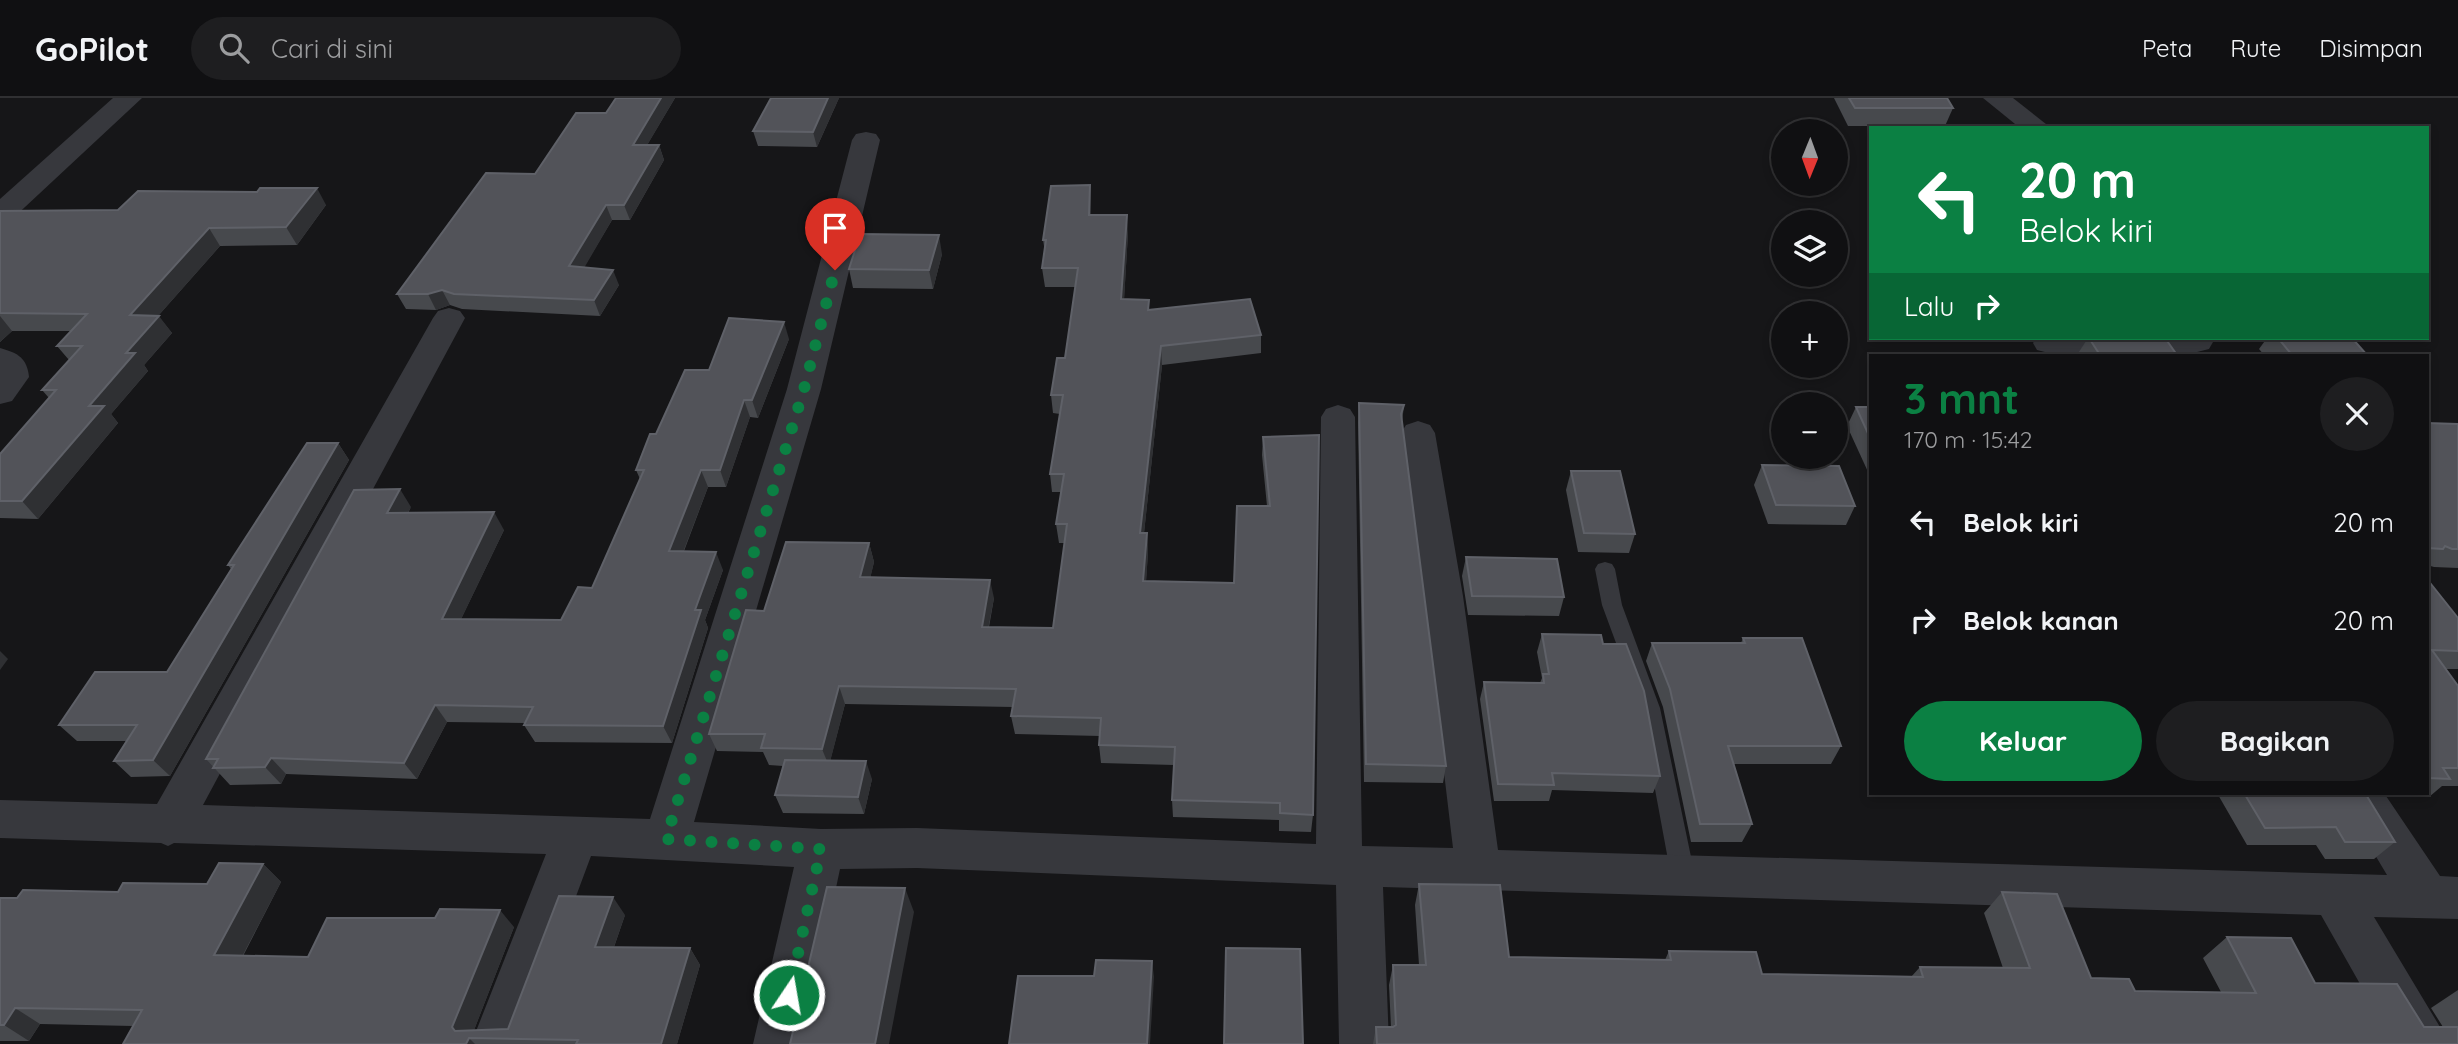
<!DOCTYPE html>
<html lang="id">
<meta charset="utf-8">
<style>
:root{--surface:#101012;--page:#1e1e20;--text:#f1f3f6;--muted:#9c9d9f;--line:#303032;--accent:#0b8043}
body{margin:0;font-family:Quicksand,sans-serif;background:var(--page);color:var(--text);height:100vh;display:flex;flex-direction:column;font-size:26px;white-space:nowrap}
*{box-sizing:border-box;margin:0}
p{font-size:23px;color:var(--muted)}
.icon{flex:none;width:38px;height:38px;fill:none;stroke:currentColor;stroke-width:2;stroke-linecap:round;stroke-linejoin:round}
.map{position:relative;flex:1;overflow:hidden}
.panel{position:absolute;left:1869px;top:256px;width:560px;height:441px;display:flex;flex-direction:column;background:var(--surface);border-radius:0px;box-shadow:0 4px 10px #0003,0 0 0 2px var(--line)}
.panel>*{flex:none}
.banner{position:absolute;left:1869px;top:28px;width:560px;height:214px;border-radius:0px;box-shadow:0 4px 10px #0003,0 0 0 2px var(--line);background:#0b8043;color:#fff;overflow:hidden}
.needle{width:46px;rotate:181deg}
.controls{position:absolute;left:1771px;top:21px;display:grid;gap:14px}
.controls a{display:grid;place-items:center;width:77px;height:77px;border-radius:50%;background:var(--surface);box-shadow:0 4px 10px #0003,0 0 0 2px var(--line);font-size:35px}
.pin{position:absolute;display:grid;place-items:center;width:60px;height:60px;color:#fff;margin:-72px -30px;border-radius:50% 50% 50% 0;rotate:-45deg;box-shadow:0 0 7px #0007}
.pin .icon{rotate:45deg}
.me{position:absolute;width:77px;margin:-38px;rotate:12deg;stroke-linejoin:round;filter:drop-shadow(0 0 5px #0008)}
.turn{display:flex;align-items:center;gap:24px;height:147px;padding:0 35px;font-size:32px}
.turn .icon{width:91px;height:91px;stroke-width:2.5}
.turn b{display:block;font-size:49px;line-height:60px}
.then{display:flex;align-items:center;height:66px;padding:0 35px;background:#0003;gap:14px;font-size:26px}
.round{display:grid;place-items:center;flex:none;width:74px;height:74px;border-radius:37px;background:var(--page)}
.headline{display:flex;align-items:center;justify-content:space-between;height:119px;padding:0 35px}
h1{font-size:42px;font-weight:700;line-height:52px;color:var(--accent)}
.action{display:flex;gap:14px;margin-top:auto;padding:14px 35px}
.action a{flex:1;height:80px;border-radius:42px;background:var(--accent);color:#fff;font-size:28px;font-weight:700;line-height:80px;text-align:center}
.action a+a{background:var(--page);color:var(--text)}
ul{padding:0;list-style:none}
li{display:flex;align-items:center;gap:21px;height:98px;padding:0 35px}
li div{flex:1}
li b{display:block;font-size:26px}
li em{font-style:normal}
header{display:flex;align-items:center;gap:42px;box-sizing:border-box;height:98px;padding:0 35px;background:var(--surface);border-bottom:2px solid var(--line)}
header strong{font-size:33px}
nav{display:flex;gap:38px;margin-inline-start:auto;font-size:24px}
.search{width:490px;height:63px;background:var(--page);display:flex;align-items:center;gap:18px;box-sizing:border-box;padding:0 24px;border-radius:38px;color:var(--muted);font-size:26px}
.map>svg:first-child{display:block}
</style>
<header>
<strong>GoPilot</strong>
<div class="search"><svg class="icon" aria-label="search" viewBox="0 0 24 24"><circle cx="10" cy="10" r="6"/><path d="M15 15l6 6"/></svg>Cari di sini</div>
<nav><a>Peta</a><a>Rute</a><a>Disimpan</a></nav>
</header>
<div class="map">
<svg width="2458" height="946" viewBox="0 0 2458 946">
<rect width="100%" height="100%" fill="#161618"/>
<g fill="none" stroke-linecap="round" stroke-linejoin="round">
<polygon fill="#37383d" fill-rule="evenodd" points="1605,464 1612,466 1615,471 1622,507 1660,610 1695,778 1691,785 1683,788 1675,785 1671,778 1640,610 1602,507 1595,471 1598,466"/>
<g fill="#37383d" fill-rule="evenodd">
<polygon points="113,0 142,0 10,123 0,126 0,101"/>
<polygon points="1983,0 2013,0 2051,30 2020,30"/>
<polygon points="866,34 876,36 880,42 821,291 694,724 821,731 917,730 1316,746 1321,319 1326,311 1338,307 1350,311 1355,319 1362,748 1453,750 1423,498 1401,335 1406,327 1418,323 1430,327 1435,335 1463,498 1498,752 2387,777 2338,695 2384,695 2440,778 2458,779 2458,821 2374,819 2440,929 2447,946 2394,946 2321,817 1383,789 1389,946 1339,946 1336,787 917,770 840,771 803,946 753,946 794,769 591,758 521,946 471,946 546,756 174,745 168,748 161,745 0,740 0,702 157,706 433,220 438,213 449,210 460,213 465,220 203,707 650,721 787,291 852,42 856,36"/>
<polygon points="2036,240 2211,240 2213,244 2209,251 2197,254 2049,255 2037,252 2033,245"/>
<path d="M 0,250 C 18,255 27,260 29,279 L 12,303 L 0,306 Z"/>
</g>
</g>
<g fill="#47494d">
<polygon points="616,0 675,0 647,47 659,47 664,62 630,122 612,122 584,169 619,187 600,218 462,211 450,207 436,212 406,211 397,196 606,15"/>
<polygon points="839,0 817,49 758,48 753,33"/>
<polygon points="1834,0 1947,0 1953,10 1945,28 1848,28"/>
<polygon points="1090,87 1091,117 1128,135 1124,201 1149,202 1149,212 1261,237 1261,255 1162,267 1144,435 1147,435 1148,454 1146,483 1234,485 1267,408 1262,357 1263,339 1313,717 1311,734 1279,733 1279,722 1173,719 1172,702 1174,667 1101,665 1099,647 1100,638 1015,636 1011,618 1013,609 845,606 830,663 872,681 864,716 783,715 775,697 783,668 769,667 763,654 717,653 709,636 764,513 869,445 874,464 870,480 994,500 989,529 1053,530 1065,445 1059,445 1056,426 1061,394 1052,394 1050,376 1060,316 1053,315 1051,297 1065,260 1076,189 1045,189 1042,170 1045,154 1043,142"/>
<polygon points="257,94 326,107 297,147 220,148 158,218 172,235 144,267 148,273 111,316 118,325 38,421 0,420 0,356 49,300 42,292 69,262 57,248 71,233 12,233 0,244 0,113 118,112"/>
<polygon points="942,156 933,191 853,190 849,171"/>
<polygon points="2088,240 2165,240 2177,257 2077,257"/>
<polygon points="2267,240 2352,240 2367,257 2264,257 2259,251"/>
<polygon points="789,241 758,320 750,319 726,389 708,389 684,453 723,472 705,522 708,530 672,645 535,644 524,627 525,625 447,624 417,681 286,676 281,686 230,687 206,661 411,409 408,415 504,432 461,521 561,522 592,490 640,381 636,372 656,336 709,272"/>
<polygon points="1359,305 1404,307 1402,325 1446,668 1443,685 1364,684 1358,324"/>
<polygon points="1856,309 1871,309 1871,376 1869,376 1847,328"/>
<polygon points="2427,325 2458,326 2458,470 2434,469 2427,467"/>
<polygon points="338,345 349,362 170,678 131,679 114,663 126,643 77,643 59,627 167,574 231,471 228,467"/>
<polygon points="1762,367 1855,408 1846,427 1768,426 1754,387"/>
<polygon points="1571,373 1635,436 1629,455 1578,454 1566,392"/>
<polygon points="1466,459 1564,499 1559,518 1468,517 1462,478"/>
<polygon points="2427,481 2458,520 2458,571 2446,571 2458,588 2458,688 2442,688 2429,699 2389,698 2386,695 2427,695"/>
<polygon points="1542,536 1603,546 1660,678 1653,695 1552,692 1549,703 1494,703 1480,601 1484,584 1540,585 1542,580 1537,554"/>
<polygon points="1743,540 1841,648 1831,666 1734,666 1752,726 1742,744 1691,744 1663,609 1646,563 1652,545 1741,545"/>
<polygon points="2217,695 2365,695 2395,744 2374,761 2325,761 2316,747 2247,747"/>
<polygon points="263,766 281,784 243,858 308,859 514,829 474,932 508,931 625,817 614,849 690,850 700,867 677,946 123,946 133,928 40,926 29,943 0,943 0,800 17,800 118,794 207,786"/>
<polygon points="1419,786 1509,859 1665,862 1669,853 1762,876 1911,879 1920,869 2003,870 1984,815 2002,794 2091,880 2135,893 2221,894 2203,860 2227,839 2315,885 2424,929 2443,929 2431,910 2458,892 2458,946 1373,946 1376,929 1391,929 1389,887 1393,867 1419,867 1415,807"/>
</g>
<g fill="#2f3033">
<polygon points="661,0 675,0 639,61 633,47"/>
<polygon points="828,0 839,0 817,49 813,34"/>
<polygon points="659,47 664,62 630,122 624,107"/>
<polygon points="1090,87 1091,105 1091,135 1089,117"/>
<polygon points="317,90 326,107 297,147 286,129"/>
<polygon points="606,107 612,122 576,184 569,168"/>
<polygon points="1127,117 1128,135 1123,220 1121,201"/>
<polygon points="209,130 220,148 143,235 130,217"/>
<polygon points="939,137 942,156 933,191 929,172"/>
<polygon points="613,172 619,187 600,218 594,202"/>
<polygon points="442,192 450,207 436,212 428,196"/>
<polygon points="0,218 12,233 0,244"/>
<polygon points="159,218 172,235 144,267 148,273 111,316 118,325 38,421 22,403 126,255"/>
<polygon points="784,224 789,241 758,320 752,302"/>
<polygon points="1161,248 1162,267 1142,454 1140,435"/>
<polygon points="744,302 750,319 726,389 720,372"/>
<polygon points="338,345 349,362 170,678 153,662"/>
<polygon points="701,372 708,389 677,470 669,453"/>
<polygon points="400,391 411,409 398,432 387,415"/>
<polygon points="494,414 504,432 453,538 442,521"/>
<polygon points="1147,435 1148,454 1145,501 1143,483"/>
<polygon points="869,445 874,464 866,498 860,479"/>
<polygon points="716,454 723,472 705,522 708,530 672,645 663,628 695,512"/>
<polygon points="990,482 994,500 985,547 982,529"/>
<polygon points="0,553 8,561 0,572"/>
<polygon points="839,588 845,606 829,668 822,651"/>
<polygon points="435,607 447,624 417,681 404,665"/>
<polygon points="271,660 286,676 281,686 265,669"/>
<polygon points="866,663 872,681 864,716 858,699"/>
<polygon points="263,766 281,784 234,874 214,857"/>
<polygon points="905,790 914,814 889,946 875,946"/>
<polygon points="613,799 625,817 608,866 595,849"/>
<polygon points="500,812 514,829 471,940 469,940 475,946 466,946 452,929"/>
<polygon points="690,850 700,867 677,946 661,946"/>
<polygon points="1152,863 1154,879 1150,946 1147,946"/>
<polygon points="15,910 40,926 29,943 4,927"/>
</g>
<g fill="#525359" stroke="#5f6168" stroke-width="2">
<polygon points="616,0 661,0 633,47 659,47 624,107 606,107 569,168 613,172 594,202 454,196 442,192 428,196 397,196 486,75 535,76 576,15 606,15"/>
<polygon points="771,0 828,0 813,34 753,33"/>
<polygon points="1849,0 1947,0 1953,10 1855,10"/>
<polygon points="1090,87 1089,117 1127,117 1121,201 1149,202 1148,212 1250,201 1261,237 1161,248 1140,435 1147,435 1143,483 1234,485 1237,408 1270,408 1263,339 1319,337 1313,717 1280,715 1280,705 1172,702 1175,649 1099,647 1101,620 1011,618 1016,591 839,588 822,651 761,650 765,636 709,636 746,512 764,513 786,444 869,445 860,479 990,482 982,529 1053,530 1067,426 1056,426 1064,376 1050,376 1063,297 1051,297 1057,260 1065,260 1078,170 1042,170 1046,142 1043,142 1051,88"/>
<polygon points="260,90 317,90 286,129 209,130 130,217 159,218 126,255 135,255 89,308 104,308 22,403 0,403 0,356 56,292 42,292 82,248 57,248 87,216 0,215 0,113 118,112 138,93 257,94"/>
<polygon points="860,136 939,137 929,172 849,171"/>
<polygon points="729,220 784,224 752,302 744,302 720,372 701,372 669,453 716,454 695,512 701,512 663,628 524,627 533,609 435,607 404,665 271,660 265,669 213,670 218,661 206,661 354,392 400,391 387,415 494,414 442,521 561,522 578,489 592,490 644,372 636,372 650,336 656,336 685,272 709,272"/>
<polygon points="2089,240 2165,240 2177,257 2100,257"/>
<polygon points="2278,240 2352,240 2367,257 2292,257"/>
<polygon points="1359,305 1404,307 1401,316 1446,668 1366,666"/>
<polygon points="1856,309 1871,309 1871,342"/>
<polygon points="2427,325 2458,326 2458,451 2452,451 2445,448 2443,451 2427,450"/>
<polygon points="307,345 338,345 153,662 114,663 137,627 59,627 95,574 167,574 234,467 228,467"/>
<polygon points="1762,367 1839,368 1855,408 1776,407"/>
<polygon points="1571,373 1620,373 1635,436 1584,435"/>
<polygon points="1466,459 1557,461 1564,499 1472,498"/>
<polygon points="2427,481 2458,520 2458,553 2432,552 2458,588 2458,670 2443,670 2450,681 2427,680"/>
<polygon points="1542,536 1601,537 1603,546 1626,546 1644,593 1660,678 1552,675 1554,687 1498,686 1484,584 1544,585 1543,576 1549,576"/>
<polygon points="1743,540 1802,540 1841,648 1728,648 1752,726 1700,726 1670,591 1652,545 1745,545"/>
<polygon points="785,662 866,663 858,699 775,697"/>
<polygon points="2244,695 2365,695 2395,744 2345,744 2336,729 2265,730"/>
<polygon points="219,765 263,766 214,857 308,859 327,820 435,820 440,811 500,812 452,929 455,933 508,931 559,798 613,799 595,849 690,850 661,946 576,946 578,942 469,940 466,946 123,946 142,912 15,910 4,927 0,927 0,800 17,800 23,792 118,794 123,785 207,786"/>
<polygon points="1419,786 1500,787 1509,859 1671,862 1669,853 1756,854 1762,876 1923,879 1920,869 2030,870 2002,794 2057,796 2091,880 2129,881 2135,893 2256,895 2227,839 2291,840 2315,885 2397,886 2424,929 2458,929 2458,946 1377,946 1376,929 1393,929 1396,927 1393,867 1426,867"/>
<polygon points="827,789 905,790 875,946 790,946"/>
<polygon points="1226,850 1300,851 1303,946 1224,946"/>
<polygon points="1096,862 1152,863 1147,946 1009,946 1018,878 1094,878"/>
</g>
<g fill="none" stroke-linecap="round" stroke-linejoin="round">
<polyline stroke="#0b8043" stroke-width="12" stroke-dasharray="0 21.6" points="789,897 821,751 666,741 804,291 835,172"/>
</g>
</svg>
<div class="controls">
<a><svg class="needle" viewBox="-14 -14 28 28"><path d="M0-13l5 13h-10z" fill="#e53935"/><path d="M0 13l5-13h-10z" fill="#9c9d9f"/></svg></a>
<a><svg class="icon" aria-label="layers" viewBox="0 0 24 24"><path d="M12 4l9 5-9 5-9-5zM3 14l9 5 9-5"/></svg></a>
<a>+</a>
<a>−</a>
</div>
<div class="pin" style="left:835px;top:172px;background:#d93025"><svg class="icon" aria-label="arrive" viewBox="0 0 24 24"><path d="M6 21V4h12l-3 4 3 4H6"/></svg></div>
<svg class="me" style="left:789px;top:897px" viewBox="-20 -20 40 40"><circle r="17" fill="#0b8043" stroke="#fff" stroke-width="3"/><path d="M0-11L8 9 0 5-8 9z" fill="#fff"/></svg>
<div class="banner">
<div class="turn"><svg class="icon" aria-label="left" viewBox="0 0 24 24"><path d="M17 20v-9H6M10 6l-5 5 5 5"/></svg><div><b>20 m</b>Belok kiri</div></div>
<div class="then">Lalu<svg class="icon" aria-label="right" viewBox="0 0 24 24"><path d="M7 20v-9h11M14 6l5 5-5 5"/></svg></div>
</div>
<section class="panel">
<div class="headline"><div><h1>3 mnt</h1><p>170 m · 15:42</p></div><a class="round"><svg class="icon" aria-label="close" viewBox="0 0 24 24"><path d="M6 6l12 12M18 6L6 18"/></svg></a></div>
<ul>
<li><svg class="icon" aria-label="left" viewBox="0 0 24 24"><path d="M17 20v-9H6M10 6l-5 5 5 5"/></svg><div><b>Belok kiri</b></div><em>20 m</em></li>
<li><svg class="icon" aria-label="right" viewBox="0 0 24 24"><path d="M7 20v-9h11M14 6l5 5-5 5"/></svg><div><b>Belok kanan</b></div><em>20 m</em></li>
</ul>
<div class="action"><a>Keluar</a><a>Bagikan</a></div>
</section>
</div>
